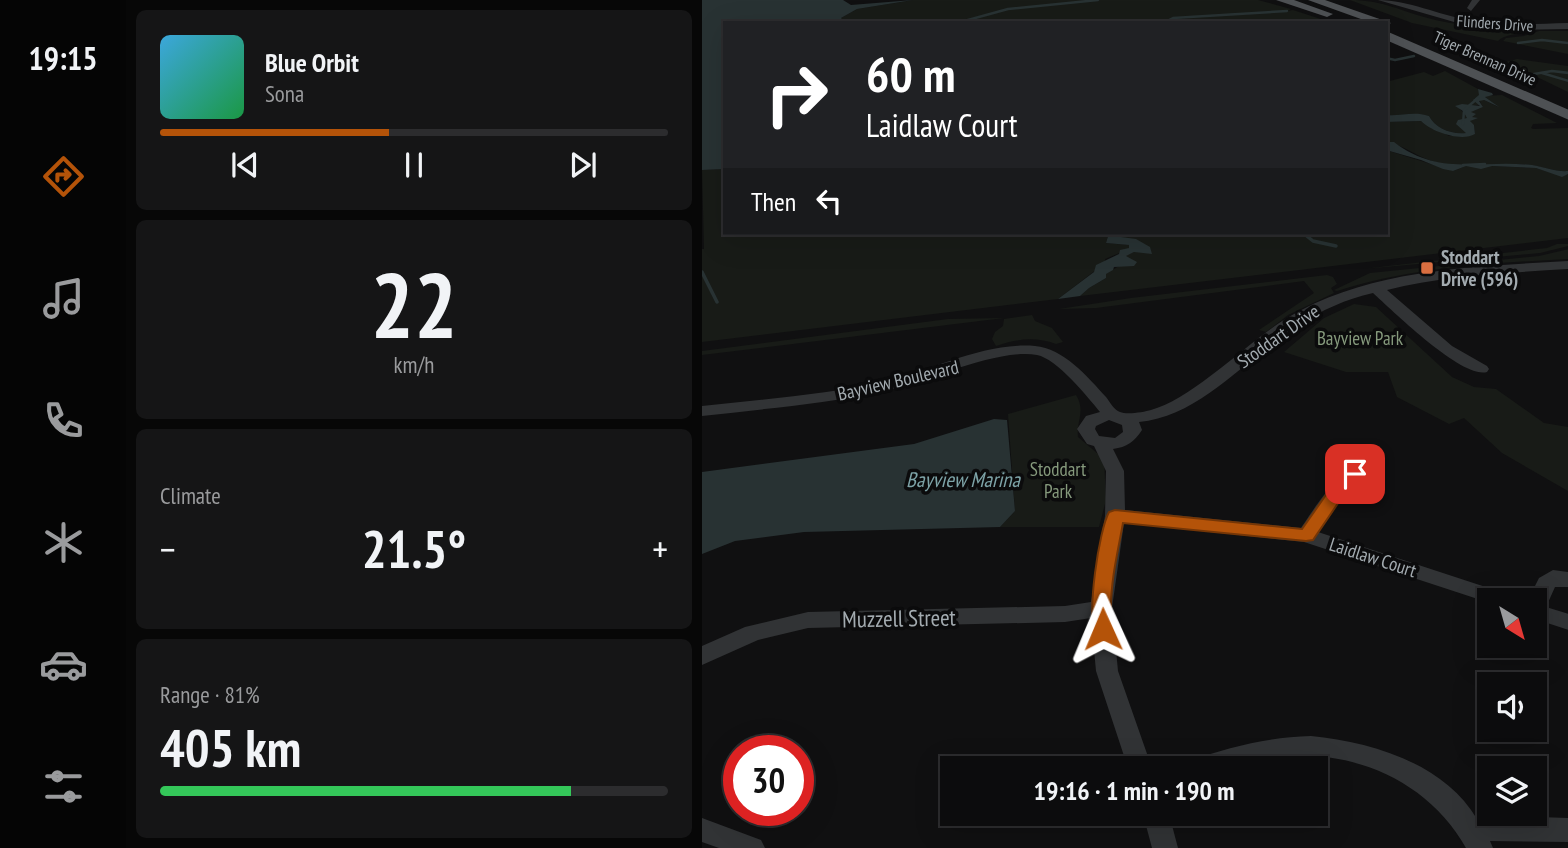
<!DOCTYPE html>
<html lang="en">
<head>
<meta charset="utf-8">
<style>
  body { margin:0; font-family:"PT Sans Narrow",sans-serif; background:#151516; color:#f1f3f6; height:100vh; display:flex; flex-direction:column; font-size:26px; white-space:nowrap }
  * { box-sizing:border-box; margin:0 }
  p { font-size:23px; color:#9a9b9d }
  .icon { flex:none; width:38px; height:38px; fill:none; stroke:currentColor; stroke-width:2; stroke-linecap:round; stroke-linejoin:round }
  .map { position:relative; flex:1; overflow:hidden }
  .side { display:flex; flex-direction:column; gap:10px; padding:10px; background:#070707; width:576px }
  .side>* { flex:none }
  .guide { position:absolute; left:21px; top:21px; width:665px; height:214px; border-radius:0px; box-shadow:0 7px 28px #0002,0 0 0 2px #2c2c2e; background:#202124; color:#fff; overflow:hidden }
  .needle { width:46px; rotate:143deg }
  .fabs { position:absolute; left:775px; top:588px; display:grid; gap:14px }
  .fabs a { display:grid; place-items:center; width:70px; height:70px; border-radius:0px; background:#0c0c0d; box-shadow:0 7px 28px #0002,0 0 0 2px #2c2c2e; font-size:35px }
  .speed { position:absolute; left:21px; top:735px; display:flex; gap:14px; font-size:35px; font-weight:700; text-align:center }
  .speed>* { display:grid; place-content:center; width:91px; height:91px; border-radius:50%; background:#0c0c0d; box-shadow:0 7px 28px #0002,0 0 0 2px #2c2c2e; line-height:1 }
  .speed .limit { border:10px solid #d22; background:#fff; color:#111 }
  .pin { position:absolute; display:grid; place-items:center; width:60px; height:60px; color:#fff; margin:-30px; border-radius:14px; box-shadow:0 4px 10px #0006 }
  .me { position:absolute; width:77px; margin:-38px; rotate:359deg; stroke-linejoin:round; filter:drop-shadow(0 0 5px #0008) }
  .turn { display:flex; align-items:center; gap:24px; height:147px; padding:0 28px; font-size:32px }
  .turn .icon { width:91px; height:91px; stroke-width:2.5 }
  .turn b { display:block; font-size:49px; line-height:60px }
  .then { display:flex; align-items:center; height:66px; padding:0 28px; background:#0003; gap:14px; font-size:26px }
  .big { font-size:52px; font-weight:700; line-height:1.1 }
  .side .card { flex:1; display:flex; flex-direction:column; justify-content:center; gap:10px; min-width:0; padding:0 24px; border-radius:10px; background:#151516 }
  .side .dial { align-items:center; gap:0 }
  .dial b { font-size:91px; line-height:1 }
  .song { display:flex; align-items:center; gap:21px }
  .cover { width:84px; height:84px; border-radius:10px; background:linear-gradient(135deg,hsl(200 70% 55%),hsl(140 70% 35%)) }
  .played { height:7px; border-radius:4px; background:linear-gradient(90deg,#b45309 45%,#2c2c2e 45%) }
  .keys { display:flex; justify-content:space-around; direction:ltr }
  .heat { display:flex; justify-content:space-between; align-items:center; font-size:38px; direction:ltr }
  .charge { height:10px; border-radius:5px; background:linear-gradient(90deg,#34c759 81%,#2c2c2e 0) }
  .trip { position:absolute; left:238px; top:756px; width:388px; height:70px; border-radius:0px; background:#0c0c0d; box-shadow:0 7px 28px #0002,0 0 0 2px #2c2c2e; font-weight:700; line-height:70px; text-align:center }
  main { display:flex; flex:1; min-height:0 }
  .tabs { display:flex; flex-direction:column; width:126px; justify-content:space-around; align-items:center; background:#050505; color:#9a9b9d }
  .tabs .icon { width:49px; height:49px }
  .tabs .on { color:#b45309 }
  .tabs b { font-size:32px; color:#f1f3f6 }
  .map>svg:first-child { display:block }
  .green { fill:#181b17 }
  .water { fill:#283233 }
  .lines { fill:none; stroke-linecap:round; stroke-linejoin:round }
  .stream-far1 { stroke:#283233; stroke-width:2.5 }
  .stream { stroke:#283233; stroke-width:3.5 }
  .minor { fill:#313335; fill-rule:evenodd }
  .major { fill:#4e5154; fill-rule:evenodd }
  .route { fill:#b45309; stroke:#753606; stroke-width:2 }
  .poi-dot { fill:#d96e40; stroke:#0b0b0c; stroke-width:2.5 }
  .labels { text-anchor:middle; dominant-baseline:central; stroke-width:7; stroke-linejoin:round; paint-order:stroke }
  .far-street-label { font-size:16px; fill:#a3abb0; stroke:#0b0b0c }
  .poi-label { font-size:19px; font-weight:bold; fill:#a3abb0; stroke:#0b0b0c; text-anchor:start }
  .street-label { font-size:19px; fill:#a3abb0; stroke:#0b0b0c }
  .park-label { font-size:19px; fill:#85997c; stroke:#0b0b0c }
  .water-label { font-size:21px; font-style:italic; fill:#7da3a7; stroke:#0b0b0c }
  .near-street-label { font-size:23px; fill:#a3abb0; stroke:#0b0b0c }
</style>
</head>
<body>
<main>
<nav class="tabs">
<b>19:15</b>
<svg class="icon on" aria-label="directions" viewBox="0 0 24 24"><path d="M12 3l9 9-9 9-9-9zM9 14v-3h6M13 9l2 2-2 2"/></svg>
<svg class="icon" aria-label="music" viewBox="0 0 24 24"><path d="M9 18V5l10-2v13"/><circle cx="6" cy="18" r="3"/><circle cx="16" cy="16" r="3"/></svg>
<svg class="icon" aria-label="phone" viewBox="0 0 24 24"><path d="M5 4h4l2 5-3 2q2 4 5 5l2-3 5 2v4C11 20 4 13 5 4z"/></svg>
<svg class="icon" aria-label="climate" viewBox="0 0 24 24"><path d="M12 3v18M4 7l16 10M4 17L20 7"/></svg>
<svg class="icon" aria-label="car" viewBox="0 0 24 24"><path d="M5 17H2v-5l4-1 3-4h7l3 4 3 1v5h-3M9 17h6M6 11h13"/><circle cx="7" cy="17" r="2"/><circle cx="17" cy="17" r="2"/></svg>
<svg class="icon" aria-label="filters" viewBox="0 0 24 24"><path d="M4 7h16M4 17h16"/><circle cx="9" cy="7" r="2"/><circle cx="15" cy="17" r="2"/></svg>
</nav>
<section class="side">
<div class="card">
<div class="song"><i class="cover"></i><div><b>Blue Orbit</b><p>Sona</p></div></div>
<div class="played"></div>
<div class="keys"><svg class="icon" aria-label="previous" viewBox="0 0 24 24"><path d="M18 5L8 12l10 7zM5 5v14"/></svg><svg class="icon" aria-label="pause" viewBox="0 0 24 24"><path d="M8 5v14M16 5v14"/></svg><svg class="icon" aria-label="next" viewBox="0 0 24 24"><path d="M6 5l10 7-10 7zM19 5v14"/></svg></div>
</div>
<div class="card dial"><b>22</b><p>km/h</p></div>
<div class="card"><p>Climate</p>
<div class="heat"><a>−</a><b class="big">21.5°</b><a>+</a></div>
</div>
<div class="card"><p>Range · 81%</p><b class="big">405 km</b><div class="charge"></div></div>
</section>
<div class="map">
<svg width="867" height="848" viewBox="0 0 867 848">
  <rect width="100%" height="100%" fill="#101011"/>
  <!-- green -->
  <g class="green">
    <polygon points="211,0 556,0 589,9 585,11 591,10 631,23 190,23 208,19 142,22 139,18 155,9"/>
    <path d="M648,0C678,0 694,9 722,17C757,27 794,29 831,29C820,35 804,33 796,41L710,23Z"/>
    <polygon points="837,31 866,31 866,54 801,41 804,38 822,36"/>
    <polygon points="815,59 866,66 866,92 804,62"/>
    <path d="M743,71L776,89L778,95L772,99L779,105L756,107L766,118L757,120L765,133C751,135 733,129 727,116C712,112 700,116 684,115V82L722,72L731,76Z"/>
    <path d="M800,95L855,123L831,124L829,128L831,129L866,128V171C855,172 841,167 829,165C799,161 760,171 733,162C715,157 702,145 684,142V122L719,121L747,136L773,134L772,125L768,122L770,116L768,112L781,107L777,100H782L796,107L782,96Z"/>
    <polygon points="684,150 751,171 764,166 790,166 834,168 856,175 866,174 866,238 378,296 387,288 404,278 403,274 428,260 423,256 432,252 424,239 419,237 421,233 684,233"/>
    <polygon points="23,169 23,233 407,233 404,243 427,245 427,249 403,259 403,263 356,299 0,342 0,249 2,249 0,170"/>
    <polygon points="855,244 866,244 866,246 838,253 660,269 845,248"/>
    <path d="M867,249L866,259C788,263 710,267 635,291L632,290L668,273L837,256Z"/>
    <polygon points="625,275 631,277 635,284 629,288 632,293 586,315 564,332 557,330 612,293 602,281 394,308 357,309 429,298"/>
    <polygon points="652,304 674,307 750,377 772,387 794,389 842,423 866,427 866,491 800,453 762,418 747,424 695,397 686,372 644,372 582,352 622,318"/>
    <path d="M330,315L333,321L350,328L361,342L354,344C333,336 315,339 294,346L290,339L293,332L301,326L302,319Z"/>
    <polygon points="302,318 0,355 0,351 246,319"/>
    <path d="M374,395C384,411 374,421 376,437L402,459L404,500L397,527H298L313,511L306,414Z"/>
  </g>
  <!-- water -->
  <g class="water">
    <polygon points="0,0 141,0 149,5 211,0 155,9 139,18 143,22 209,19 190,23 23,23 23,169 0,170"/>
    <path d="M776,89L790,93L791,95L783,97L797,107L782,100L777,101L781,107L769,112L774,114L770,117L776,118L768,121L772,125L773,134C759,142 730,132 719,121L684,122V115C700,116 712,111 727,116C733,128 750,135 764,133L754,124L756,120L765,118L761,111L753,106L760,104L778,106L771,100L777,95Z"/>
    <path d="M692,142C737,177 778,159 830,165C842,167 855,172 866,171V174L860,177L834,168L790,166L779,169L764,166L751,171L741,169L719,160L684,150V142Z"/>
    <polygon points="407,233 421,233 419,237 434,239 448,247 450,254 432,252 424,256 435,262 432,266 412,267 411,270 404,274 404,278 387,288 378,296 356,299 392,272 394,265 417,254 418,250 427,248 427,245 404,243"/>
    <polygon points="292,419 305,420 313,511 298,527 102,532 33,541 0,554 0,472 212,444"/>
  </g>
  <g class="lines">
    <!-- stream-far1 -->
    <g class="stream-far1">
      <polyline points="255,23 306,9 396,0"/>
      <polyline points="461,23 471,18 585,11"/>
      <polyline points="816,43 840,40 867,43"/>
      <polyline points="684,58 693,60 712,56"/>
      <polyline points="840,73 867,81"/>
      <polyline points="832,74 850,71 867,73"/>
      <polyline points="761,124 762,110 776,98"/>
      <polyline points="761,165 783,164"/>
    </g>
    <!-- stream -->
    <g class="stream">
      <polyline points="601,233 611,241 634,246"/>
      <polyline points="298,235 304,233"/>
      <polyline points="0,272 15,302"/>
    </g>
    <!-- minor -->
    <g class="minor">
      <path d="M676,0C707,0 736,15 767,20C800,26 833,24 867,23V29L807,30L766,26Z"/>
      <polygon points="770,0 778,0 769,11 765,8"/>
      <path d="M867,261V269C806,273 744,275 685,290L750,346L785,366L787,369L785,372C760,379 691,311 671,293C644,299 620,310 597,325C545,356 500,416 437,422L440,430C432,442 425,447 411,449L422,471L423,510L599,528C612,509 647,452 673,459L676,463L673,467L646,490L616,532L808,595L811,600H788V603L602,542L422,523L410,608L416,671L450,768H426L394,671L389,618L363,622L106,628L56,640L0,665V646L43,627L106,612L363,606L389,602L403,516L404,471L392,446L385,444L375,429L384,416L398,412C385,396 355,359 335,355C295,348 222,383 180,392C121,404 60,409 0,416V406C61,399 124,395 184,381C232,370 282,342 333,346C361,348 386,377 404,397C408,402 412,410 418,412C425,415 442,412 449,410C489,400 547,341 585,318C669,268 770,267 867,261ZM407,420L420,425L421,432L413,438L397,436L393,429L394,426Z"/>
      <polygon points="851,570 867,572 867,587 853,587 844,607 867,614 867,630 833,619 833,600 826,600 837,578"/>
      <path d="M609,736C669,742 742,763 775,819L807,816L867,818V842L788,841L791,848H764C727,782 653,749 578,757C562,759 547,766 532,768C516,770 499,769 484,768L487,761C527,747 567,737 609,736Z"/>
      <polygon points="441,814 467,814 476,848 450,848"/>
      <polygon points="0,818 59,840 63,848 17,848 0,842"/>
    </g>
    <!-- major -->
    <g class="major">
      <polygon points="574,0 592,0 631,14 625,17"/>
      <polygon points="606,0 623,0 689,23 684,26 684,23 670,23"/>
      <polygon points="684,31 867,110 867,120 684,40"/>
    </g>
  </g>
  <!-- route -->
  <path class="route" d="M653,469L659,470L662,474L645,490L611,540L604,541L421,523C416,551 409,579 409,607C409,617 413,626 408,634L401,637L394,634C384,616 397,530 407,512L413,510L600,529L633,482Z"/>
  <!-- markers -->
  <rect class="poi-dot" x="718" y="261" width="14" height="14" rx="3.5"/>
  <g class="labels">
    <!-- far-street labels -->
    <g class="far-street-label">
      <text transform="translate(793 23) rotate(4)">Flinders Drive</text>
      <text transform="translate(783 58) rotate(24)">Tiger Brennan Drive</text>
    </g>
    <!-- poi labels -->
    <g class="poi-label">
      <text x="739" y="257">Stoddart<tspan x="739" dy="22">Drive (596)</tspan></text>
    </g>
    <!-- street labels -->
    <g class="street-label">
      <text transform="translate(576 336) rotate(-35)">Stoddart Drive</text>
      <text transform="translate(196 380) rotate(-13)">Bayview Boulevard</text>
      <text transform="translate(671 557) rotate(18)">Laidlaw Court</text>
    </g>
    <!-- park labels -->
    <g class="park-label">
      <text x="658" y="338">Bayview Park</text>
      <text x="356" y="469">Stoddart<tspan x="356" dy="22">Park</tspan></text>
    </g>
    <!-- water labels -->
    <g class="water-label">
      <text x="261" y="479">Bayview Marina</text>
    </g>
    <!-- near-street labels -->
    <g class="near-street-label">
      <text transform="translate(197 618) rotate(-1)">Muzzell Street</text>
    </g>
  </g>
</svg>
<div class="fabs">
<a><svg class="needle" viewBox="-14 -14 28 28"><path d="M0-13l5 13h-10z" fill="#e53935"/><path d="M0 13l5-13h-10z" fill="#9a9b9d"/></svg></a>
<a><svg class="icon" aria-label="sound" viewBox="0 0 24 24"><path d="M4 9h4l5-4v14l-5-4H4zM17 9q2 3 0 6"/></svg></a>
<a><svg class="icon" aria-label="layers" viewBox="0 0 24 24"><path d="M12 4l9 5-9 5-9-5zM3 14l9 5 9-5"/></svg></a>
</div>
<div class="speed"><div class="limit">30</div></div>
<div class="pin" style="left:653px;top:474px;background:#d93025"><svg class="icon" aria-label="arrive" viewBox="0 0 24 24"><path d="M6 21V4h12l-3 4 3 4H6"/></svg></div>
<svg class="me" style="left:401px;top:629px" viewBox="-20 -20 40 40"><path d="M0-17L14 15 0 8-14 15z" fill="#b45309" stroke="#fff" stroke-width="4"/></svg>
<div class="trip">19:16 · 1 min · 190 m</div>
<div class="guide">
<div class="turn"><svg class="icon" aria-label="right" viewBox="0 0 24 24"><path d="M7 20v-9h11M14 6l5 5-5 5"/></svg><div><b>60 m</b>Laidlaw Court</div></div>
<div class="then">Then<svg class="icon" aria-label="left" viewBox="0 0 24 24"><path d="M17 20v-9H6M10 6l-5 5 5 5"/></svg></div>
</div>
</div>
</main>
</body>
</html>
